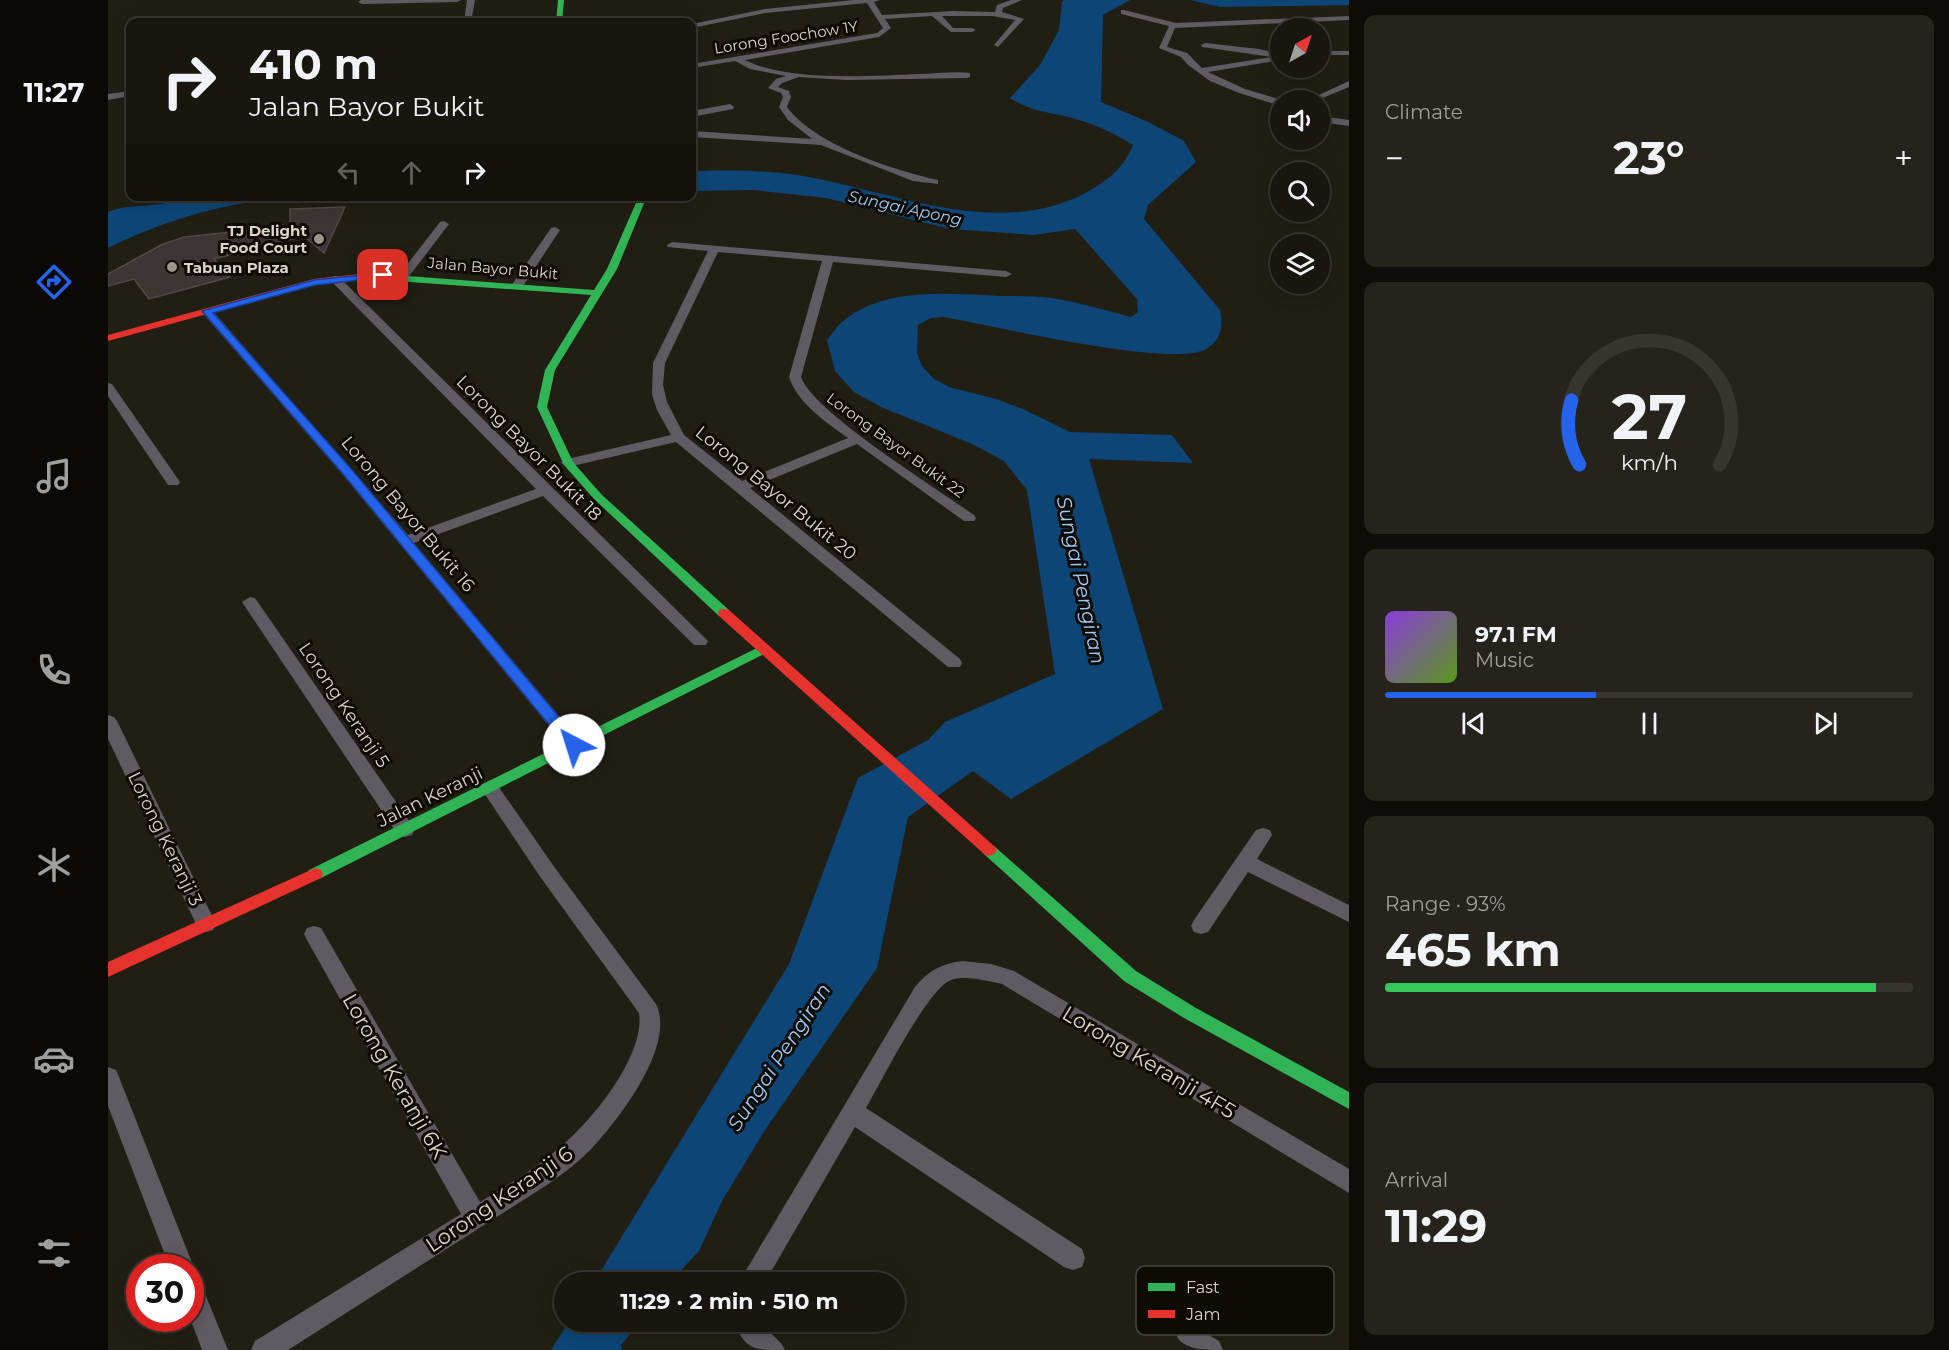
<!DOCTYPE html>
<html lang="en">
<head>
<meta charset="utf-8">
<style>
  body { margin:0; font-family:Montserrat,sans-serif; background:#26231d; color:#f1f3f6; height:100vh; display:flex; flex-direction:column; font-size:22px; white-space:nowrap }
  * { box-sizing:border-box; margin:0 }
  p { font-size:20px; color:#9f9f9e }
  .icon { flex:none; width:33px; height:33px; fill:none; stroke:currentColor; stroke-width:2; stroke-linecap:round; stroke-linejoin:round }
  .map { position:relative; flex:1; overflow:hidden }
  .side { display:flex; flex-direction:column; gap:15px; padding:15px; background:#0e0c08; width:600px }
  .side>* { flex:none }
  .top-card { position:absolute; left:18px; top:18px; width:570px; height:183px; border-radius:12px; box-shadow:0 3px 15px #0003,0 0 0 2px #37352f; background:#19160f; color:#f1f3f6; overflow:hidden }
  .needle { width:39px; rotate:39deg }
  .fabs { position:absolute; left:1162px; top:18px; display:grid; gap:12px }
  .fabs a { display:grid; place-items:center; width:60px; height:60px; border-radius:50%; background:#19160f; box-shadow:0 3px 15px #0003,0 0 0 2px #37352f; font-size:30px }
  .speed { position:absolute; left:18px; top:1254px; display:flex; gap:12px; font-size:30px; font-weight:700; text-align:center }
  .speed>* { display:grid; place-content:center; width:78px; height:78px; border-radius:50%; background:#19160f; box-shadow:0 3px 15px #0003,0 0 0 2px #37352f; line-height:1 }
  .speed .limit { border:9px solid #d22; background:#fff; color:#111 }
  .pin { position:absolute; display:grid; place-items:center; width:51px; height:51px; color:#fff; margin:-26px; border-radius:12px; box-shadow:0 3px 9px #0006 }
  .me { position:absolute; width:66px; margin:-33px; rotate:320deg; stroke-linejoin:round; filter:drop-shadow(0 0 4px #0008) }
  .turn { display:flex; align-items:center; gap:21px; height:126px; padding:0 24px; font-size:27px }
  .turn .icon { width:78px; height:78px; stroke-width:2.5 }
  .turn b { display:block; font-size:42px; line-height:51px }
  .lanes { display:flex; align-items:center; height:57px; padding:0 24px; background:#0003; justify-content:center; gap:30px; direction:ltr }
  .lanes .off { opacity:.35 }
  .big { font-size:45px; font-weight:700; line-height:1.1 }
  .side .tile { flex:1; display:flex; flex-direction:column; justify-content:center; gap:9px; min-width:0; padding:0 21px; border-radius:12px; background:#26231d }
  .side .dial { align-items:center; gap:0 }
  .dial svg { height:156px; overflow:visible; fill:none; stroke:#37352f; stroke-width:7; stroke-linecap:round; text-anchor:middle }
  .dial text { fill:#f1f3f6; stroke:none }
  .song { display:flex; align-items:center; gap:18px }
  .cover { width:72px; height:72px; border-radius:9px; background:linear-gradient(135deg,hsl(270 70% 55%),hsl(90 70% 35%)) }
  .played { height:6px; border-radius:3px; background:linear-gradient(90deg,#2563eb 40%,#37352f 40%) }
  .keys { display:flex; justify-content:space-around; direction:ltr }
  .heat { display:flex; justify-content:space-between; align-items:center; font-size:33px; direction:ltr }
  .charge { height:9px; border-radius:4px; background:linear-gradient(90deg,#34c759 93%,#37352f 0) }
  .trip { position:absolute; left:446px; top:1272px; width:351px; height:60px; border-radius:30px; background:#19160f; box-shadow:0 3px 15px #0003,0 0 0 2px #37352f; font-weight:700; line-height:60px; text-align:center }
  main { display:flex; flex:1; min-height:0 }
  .tabs { display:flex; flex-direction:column; width:108px; justify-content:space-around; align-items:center; background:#0a0906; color:#9f9f9e }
  .tabs .icon { width:42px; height:42px }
  .tabs .on { color:#2563eb }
  .tabs b { font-size:27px; color:#f1f3f6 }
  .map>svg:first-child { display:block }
  .water { fill:#0c4576 }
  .building { fill:#3b3633; stroke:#4f4947; stroke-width:1.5 }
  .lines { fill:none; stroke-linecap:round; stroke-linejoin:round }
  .street { fill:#605b62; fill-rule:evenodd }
  .fast { fill:#30b455; fill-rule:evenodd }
  .jam { fill:#e5322d; fill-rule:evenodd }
  .route { fill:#2563eb; stroke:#184099; stroke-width:1.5 }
  .poi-dot { fill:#99968a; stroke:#0e0b04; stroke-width:2 }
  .labels { text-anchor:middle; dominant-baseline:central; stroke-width:6; stroke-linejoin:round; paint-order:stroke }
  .far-street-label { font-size:15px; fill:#dad6ca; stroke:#0e0b04 }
  .far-poi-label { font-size:15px; font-weight:bold; fill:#dad6ca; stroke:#0e0b04; text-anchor:end }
  .far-water-label { font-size:16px; font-style:italic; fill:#9ecafb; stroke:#0e0b04 }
  .street-label { font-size:18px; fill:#dad6ca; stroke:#0e0b04 }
  .water-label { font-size:20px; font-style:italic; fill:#9ecafb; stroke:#0e0b04 }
  .near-street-label { font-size:21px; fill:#dad6ca; stroke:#0e0b04 }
  .key { fill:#0e0b04; stroke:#4b483f; stroke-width:1.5 }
  .key-label { font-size:16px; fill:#dad6ca }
</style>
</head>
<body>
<main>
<nav class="tabs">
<b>11:27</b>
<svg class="icon on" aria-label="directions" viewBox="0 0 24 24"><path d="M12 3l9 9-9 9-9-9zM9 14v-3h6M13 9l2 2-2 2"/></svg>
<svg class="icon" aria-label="music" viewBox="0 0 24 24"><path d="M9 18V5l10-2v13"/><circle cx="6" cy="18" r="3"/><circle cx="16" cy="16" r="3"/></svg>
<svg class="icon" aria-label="phone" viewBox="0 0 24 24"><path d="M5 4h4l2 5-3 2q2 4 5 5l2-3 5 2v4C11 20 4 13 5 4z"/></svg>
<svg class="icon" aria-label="climate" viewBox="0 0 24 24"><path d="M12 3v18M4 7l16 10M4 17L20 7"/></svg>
<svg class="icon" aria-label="car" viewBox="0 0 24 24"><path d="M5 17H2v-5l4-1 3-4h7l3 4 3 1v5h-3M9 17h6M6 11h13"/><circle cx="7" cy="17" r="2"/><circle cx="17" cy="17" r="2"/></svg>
<svg class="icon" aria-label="filters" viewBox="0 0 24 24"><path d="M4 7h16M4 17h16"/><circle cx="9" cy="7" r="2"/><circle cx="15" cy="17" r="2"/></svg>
</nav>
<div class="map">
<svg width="1241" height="1350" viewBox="0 0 1241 1350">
  <rect width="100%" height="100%" fill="#211e14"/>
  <!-- water -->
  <g class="water">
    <path d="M956,0H1022L995,15L993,102L1040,122L1076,141L1088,162L1040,205L1036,219L1112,310C1115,326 1114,340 1098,349C1064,369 883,325 835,317L823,318L810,325L809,353L814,366L825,378L841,387L888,399L915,409L962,432L1064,435L1085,463L981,459L1055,709L903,799L865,771L800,817L769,968L657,1130L614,1201L591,1251L562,1282H486L681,964L750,778L820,740L837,722L947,674L919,490L896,461L864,444L773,407L746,392L727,371L719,340C724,334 728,327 734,322C777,286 841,294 893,296C910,296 926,296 943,298C970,302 997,310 1023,317L1030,312L1029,299L967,229L926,235L842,229L718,198L646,190L584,191V171C625,170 670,170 711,179C798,197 902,240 986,188C1005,176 1016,166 1025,145C1006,133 986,124 964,118C940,112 924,112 902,98L932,65L951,30L954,2Z"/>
    <polygon points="1082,0 1241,0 1241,5 1112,7"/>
    <path d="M73,197V196L387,197C327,209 273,198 213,197C140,196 64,216 0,248V212C23,202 51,210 73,197Z"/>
    <polygon points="461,1322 532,1322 513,1345 514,1350 443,1350"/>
  </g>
  <!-- building -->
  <polygon class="building" points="237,207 216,253 196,236 106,259 122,277 41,299 26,279 0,286 0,274 53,245 76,237 182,226 182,209"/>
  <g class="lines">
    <!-- street -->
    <g class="street">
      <polygon points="253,0 353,0 349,2 254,4 250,2"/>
      <polygon points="359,0 367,0 363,22 356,22"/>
      <path d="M746,0H772L766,2L774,15L845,11L887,12L889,5L903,0H914L895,8L894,12L916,19L890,47L886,45L907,20L884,16H834L845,28H864L868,30L864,32H843L824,16L777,19L783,28L771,37L637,60C679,82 763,76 811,74C827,74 846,71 862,73V77L859,78L738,80L691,77L674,83L670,87L681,91L683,97L679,107C707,145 785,170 830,180V184L805,181L713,145L584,137V131L704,139L680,120L671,107L675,97L673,93L660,88L668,79L678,76L642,69L627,61L584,68V64L769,33L775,28L759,3L657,13L584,28V24L657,9Z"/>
      <polygon points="1016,10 1068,23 1241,16 1241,20 1067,28 1059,47 1079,53 1094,68 1164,57 1094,47 1093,45 1097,43 1151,49 1172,54 1173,60 1100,72 1137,89 1174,100 1173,106 1131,93 1102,81 1080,65 1073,57 1051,48 1061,26 1013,14 1013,10"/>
      <rect x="1212" y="51" width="29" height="4"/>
      <polygon points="1241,81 1241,87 1210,100 1200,100"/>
      <polygon points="22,91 22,96 0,100 0,94"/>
      <polygon points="622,104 626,107 625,109 584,117 584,111"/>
      <polygon points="1212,116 1241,120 1241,126 1212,122"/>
      <polygon points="336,221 341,224 299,279 291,279 291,275 332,222"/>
      <polygon points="447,227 452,230 415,286 413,288 405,288 403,286 443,228"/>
      <path d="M564,242L898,271L904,274L898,277L725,262L693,377C705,412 830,489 866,515L868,518L866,521H856L749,444L642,488L852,659L854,663L852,667H840L568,442L460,467L453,463L455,460L563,435L549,410L544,394L545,363L600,251L560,247L559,245ZM610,252L714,261L681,377C690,404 718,422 740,438L634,481L576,435L559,402L555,385L557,363Z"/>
      <polygon points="227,276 231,277 600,641 598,645 586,645 435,496 306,543 472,741 475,745 472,749 466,751 460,749 235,475 93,311 95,309 103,309 300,535 428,489 223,281 223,277"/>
      <polygon points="0,383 4,384 72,482 70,485 60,485 58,482 0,396"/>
      <polygon points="142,597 147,598 304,825 306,830 304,835 297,837 290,835 134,602"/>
      <polygon points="0,715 6,717 9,721 108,924 105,930 98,932 91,930 88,924 0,739"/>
      <path d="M382,781L388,783L447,868L548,1004C568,1045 512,1118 485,1147C472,1161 457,1172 442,1183L180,1350H143L147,1341L353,1214L199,940L196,934L199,928L206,926L213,928L372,1202C402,1184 433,1165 459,1141C488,1115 537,1054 531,1013L433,878L376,793L373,788L376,783Z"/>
      <polygon points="1155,828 1162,830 1164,835 1149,859 1241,905 1241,922 1140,872 1100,932 1093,934 1086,932 1083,926 1086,920 1148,830"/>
      <path d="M855,961L883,964L906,971L1241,1169V1193L894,984C878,981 858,975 843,980C820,988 772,1084 758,1108L974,1249L977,1258L974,1267L965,1270L956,1267L747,1127L657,1282H631L807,987C820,971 834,963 855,961Z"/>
      <polygon points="0,1067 8,1070 11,1077 86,1268 83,1276 91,1279 120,1350 94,1350 82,1318 82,1268 62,1268 0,1106"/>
      <path d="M625,1322H652C659,1333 671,1337 677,1350C644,1350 639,1350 625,1322Z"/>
      <path d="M1082,1324L1111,1341L1115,1350C1097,1350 1077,1350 1069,1337L1073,1328Z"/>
    </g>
    <!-- fast -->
    <g class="fast">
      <polygon points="450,0 456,0 454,22 448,22"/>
      <polygon points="531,196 539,196 509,269 447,370 439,407 465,462 494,495 621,610 622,613 621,616 611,616 486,499 456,465 429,407 437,370 483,295 260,279 255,276 260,273 486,290 499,269"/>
      <polygon points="655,645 660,646 662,649 660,652 213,878 207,880 201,878 199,874 201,870"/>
      <polygon points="881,844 886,846 1028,971 1088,1008 1241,1092 1241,1109 1076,1018 1016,981 876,854 873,850 876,846"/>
    </g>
    <!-- jam -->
    <g class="jam">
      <polygon points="260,273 263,274 263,278 206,285 0,341 0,335 206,279"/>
      <polygon points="616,609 621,610 886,846 889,850 886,854 881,856 876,854 611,616 610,613 611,610"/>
      <polygon points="207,868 213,870 215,874 213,878 0,977 0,962"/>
    </g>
  </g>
  <!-- route -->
  <polygon class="route" points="275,273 280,275 278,277 207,285 105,313 244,470 471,741 473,745 471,749 461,749 236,475 94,311 206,280"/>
  <!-- markers -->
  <g class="poi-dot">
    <circle cx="211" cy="239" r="6"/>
    <circle cx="64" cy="267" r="6"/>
  </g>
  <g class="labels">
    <!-- far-street labels -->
    <g class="far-street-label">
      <text transform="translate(678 37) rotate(-9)">Lorong Foochow 1Y</text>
      <text transform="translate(385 268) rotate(5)">Jalan Bayor Bukit</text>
      <text transform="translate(788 445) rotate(36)">Lorong Bayor Bukit 22</text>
    </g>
    <!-- far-poi labels -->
    <g class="far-poi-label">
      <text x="199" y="230">TJ Delight<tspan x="199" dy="17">Food Court</tspan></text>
      <text x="76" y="267" text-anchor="start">Tabuan Plaza</text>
    </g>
    <!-- far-water labels -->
    <g class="far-water-label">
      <text transform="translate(797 208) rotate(12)">Sungai Apong</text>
    </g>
    <!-- street labels -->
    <g class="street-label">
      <text transform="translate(421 448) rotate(45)">Lorong Bayor Bukit 18</text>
      <text transform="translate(668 493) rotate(39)">Lorong Bayor Bukit 20</text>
      <text transform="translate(300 514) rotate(50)">Lorong Bayor Bukit 16</text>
      <text transform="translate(236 705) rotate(56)">Lorong Keranji 5</text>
      <text transform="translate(322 797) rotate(-26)">Jalan Keranji</text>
      <text transform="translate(57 839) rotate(64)">Lorong Keranji 3</text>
    </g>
    <!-- water labels -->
    <g class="water-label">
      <text transform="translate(973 580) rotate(78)">Sungai Pengiran</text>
      <text transform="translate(671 1057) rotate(-57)">Sungai Pengiran</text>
    </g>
    <!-- near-street labels -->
    <g class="near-street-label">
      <text transform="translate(1041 1062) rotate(31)">Lorong Keranji 4F5</text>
      <text transform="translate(287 1076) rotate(60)">Lorong Keranji 6K</text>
      <text transform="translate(391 1199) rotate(-34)">Lorong Keranji 6</text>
    </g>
  </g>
  <!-- legend -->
  <rect x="1028" y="1266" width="198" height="69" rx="9" class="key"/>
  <rect x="1040" y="1283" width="27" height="8" fill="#30b455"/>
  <rect x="1040" y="1310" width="27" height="8" fill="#e5322d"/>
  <g class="key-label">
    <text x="1078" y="1293">Fast</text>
    <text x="1078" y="1320">Jam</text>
  </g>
</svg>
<div class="fabs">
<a><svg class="needle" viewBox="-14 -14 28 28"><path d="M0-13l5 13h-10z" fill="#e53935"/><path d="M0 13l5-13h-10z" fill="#9f9f9e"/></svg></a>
<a><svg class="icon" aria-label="sound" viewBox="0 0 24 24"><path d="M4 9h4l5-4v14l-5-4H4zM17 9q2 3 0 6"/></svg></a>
<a><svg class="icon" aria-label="search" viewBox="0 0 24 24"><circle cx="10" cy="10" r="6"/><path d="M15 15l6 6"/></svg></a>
<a><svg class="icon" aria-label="layers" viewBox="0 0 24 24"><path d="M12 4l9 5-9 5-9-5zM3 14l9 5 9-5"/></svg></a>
</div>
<div class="speed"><div class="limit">30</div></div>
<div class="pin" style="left:275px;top:275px;background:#d93025"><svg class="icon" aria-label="arrive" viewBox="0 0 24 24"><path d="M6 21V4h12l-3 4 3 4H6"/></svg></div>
<svg class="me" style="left:466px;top:745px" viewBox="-20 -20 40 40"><circle r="19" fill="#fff"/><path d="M0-13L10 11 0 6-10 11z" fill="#2563eb"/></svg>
<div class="trip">11:29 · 2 min · 510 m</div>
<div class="top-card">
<div class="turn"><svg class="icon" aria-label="right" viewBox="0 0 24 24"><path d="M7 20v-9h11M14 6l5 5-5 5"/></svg><div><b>410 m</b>Jalan Bayor Bukit</div></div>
<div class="lanes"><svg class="icon off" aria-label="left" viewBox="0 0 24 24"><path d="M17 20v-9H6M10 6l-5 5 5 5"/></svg><svg class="icon off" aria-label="ahead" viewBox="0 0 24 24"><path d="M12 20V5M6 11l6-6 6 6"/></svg><svg class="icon" aria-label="right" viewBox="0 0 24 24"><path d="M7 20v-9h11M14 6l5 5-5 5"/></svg></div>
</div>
</div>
<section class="side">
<div class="tile"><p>Climate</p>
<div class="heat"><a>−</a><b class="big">23°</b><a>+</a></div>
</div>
<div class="tile dial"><svg viewBox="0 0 100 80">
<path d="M14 69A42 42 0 1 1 86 69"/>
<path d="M14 69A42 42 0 0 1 10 36" stroke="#2563eb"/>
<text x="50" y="56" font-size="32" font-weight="700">27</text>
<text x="50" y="72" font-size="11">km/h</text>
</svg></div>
<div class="tile">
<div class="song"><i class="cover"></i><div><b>97.1 FM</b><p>Music</p></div></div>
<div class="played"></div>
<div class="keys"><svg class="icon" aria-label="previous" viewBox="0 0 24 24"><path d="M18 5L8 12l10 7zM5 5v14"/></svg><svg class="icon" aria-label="pause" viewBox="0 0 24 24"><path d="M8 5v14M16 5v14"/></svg><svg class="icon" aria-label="next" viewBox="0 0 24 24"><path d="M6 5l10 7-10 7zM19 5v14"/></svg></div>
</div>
<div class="tile"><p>Range · 93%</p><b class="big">465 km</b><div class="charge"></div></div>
<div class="tile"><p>Arrival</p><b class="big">11:29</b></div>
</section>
</main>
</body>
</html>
